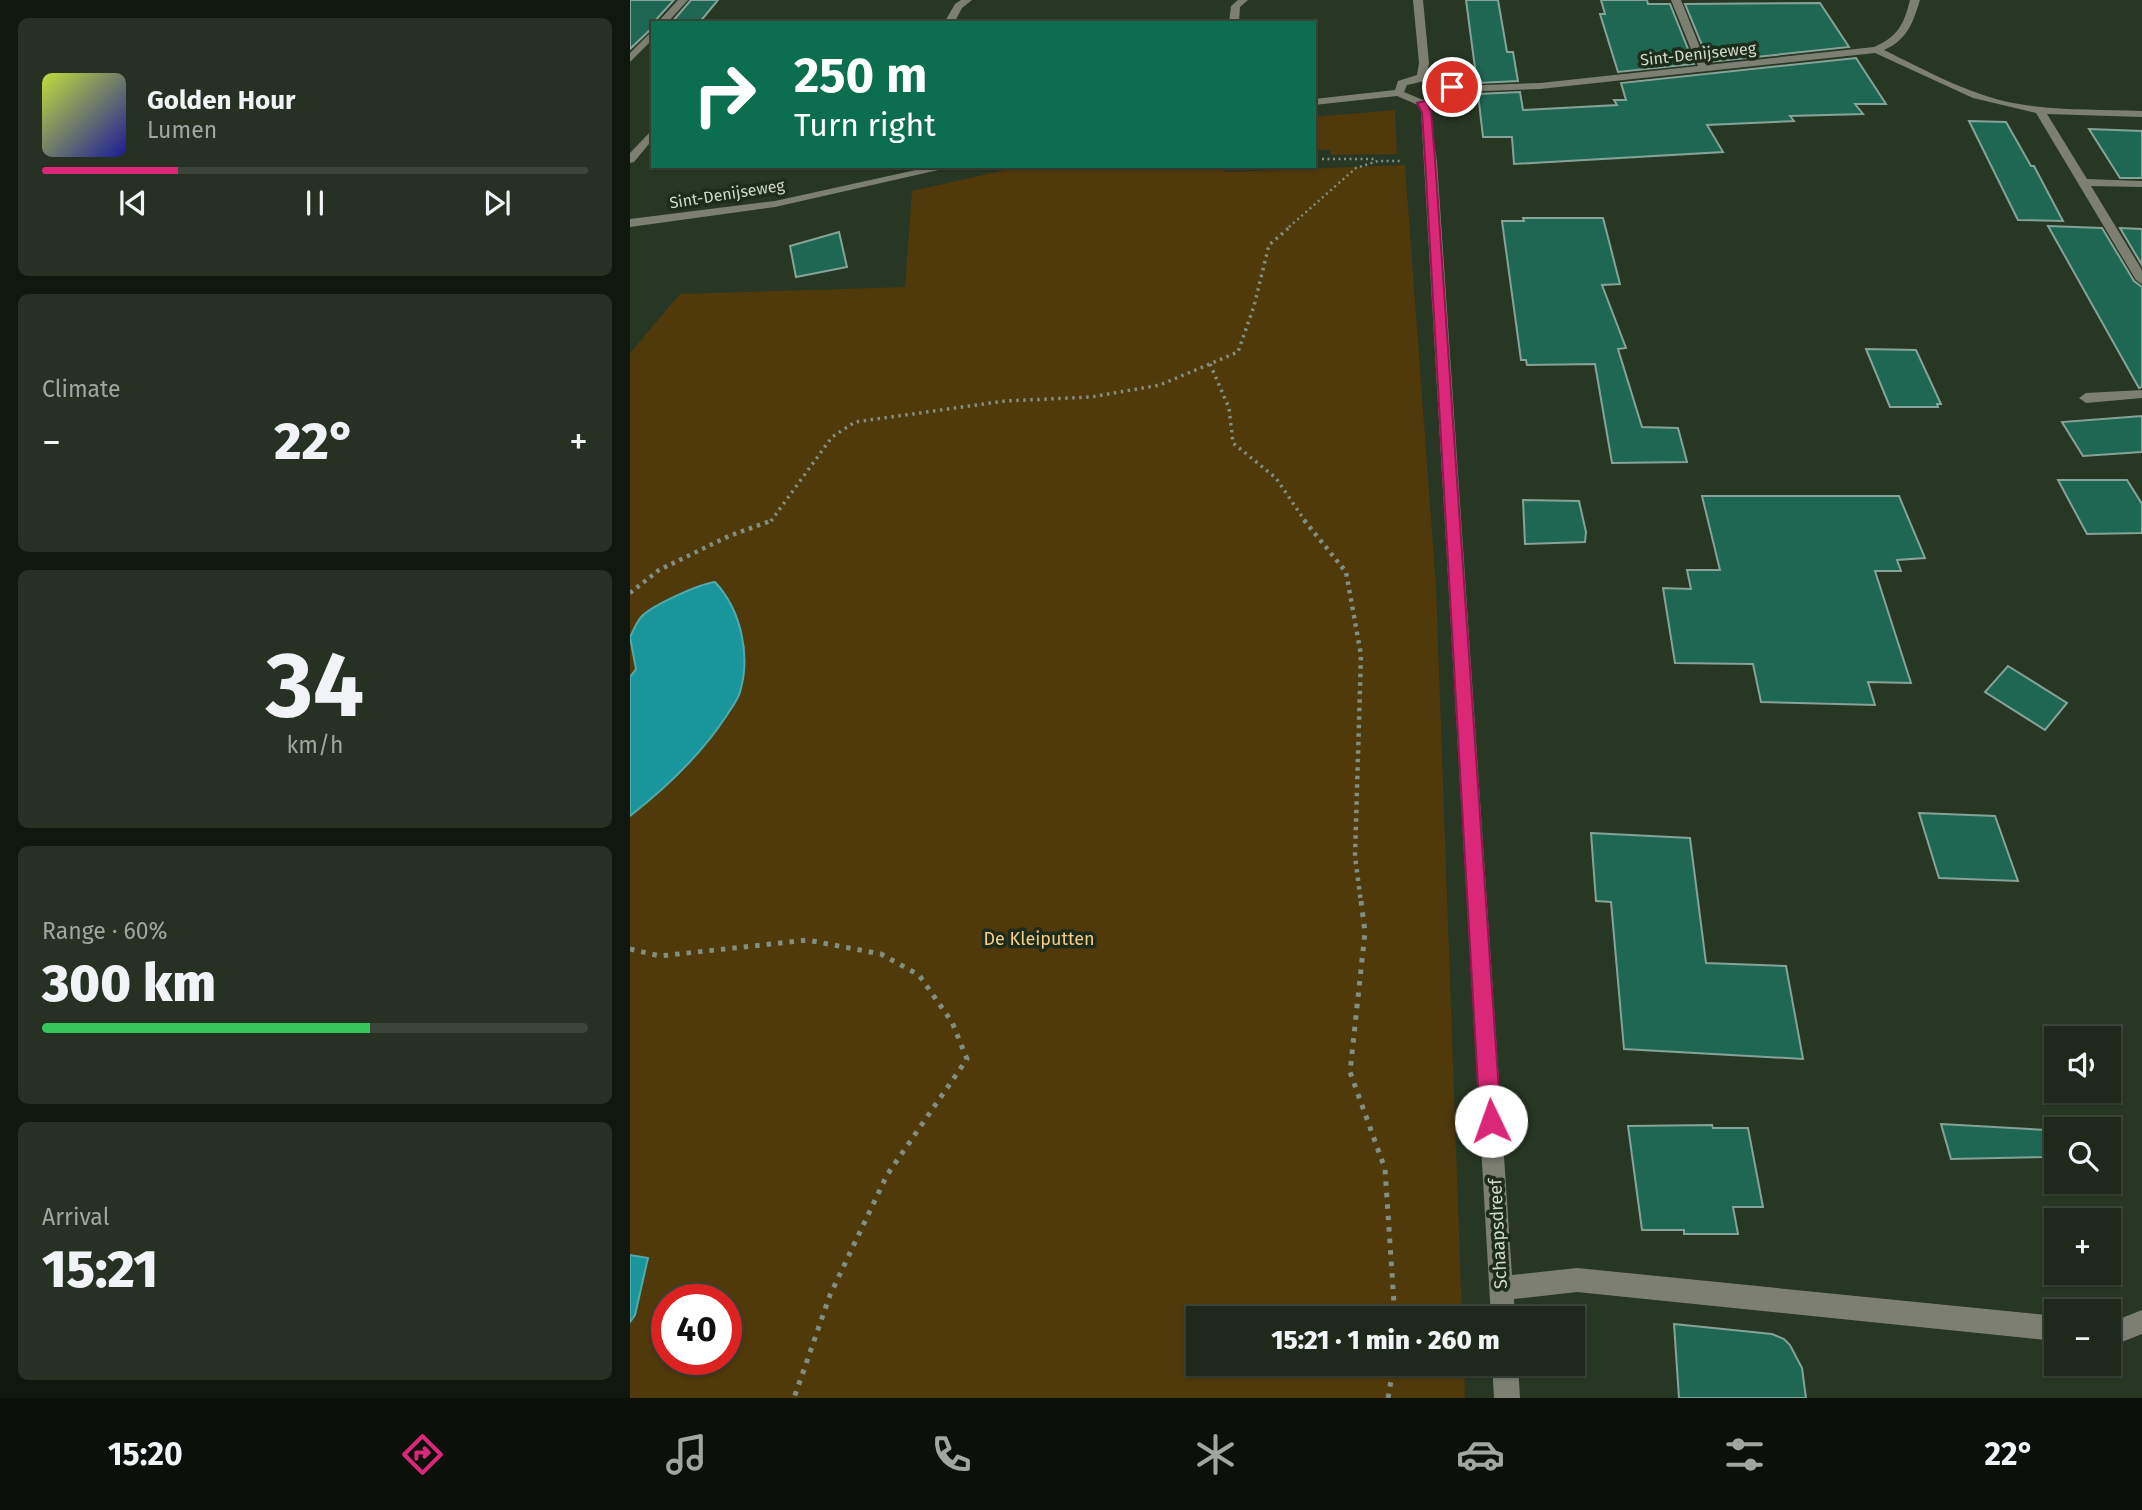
<!DOCTYPE html>
<html lang="en">
<head>
<meta charset="utf-8">
<style>
  body { margin:0; font-family:"Fira Sans",sans-serif; background:#263124; color:#f1f3f6; height:100vh; display:flex; flex-direction:column; font-size:26px; white-space:nowrap }
  * { box-sizing:border-box; margin:0 }
  p { font-size:23px; color:#a1a6a3 }
  .icon { flex:none; width:38px; height:38px; fill:none; stroke:currentColor; stroke-width:2; stroke-linecap:round; stroke-linejoin:round }
  .map { position:relative; flex:1; overflow:hidden }
  .details { display:flex; flex-direction:column; gap:18px; padding:18px; background:#10170f; width:630px }
  .details>* { flex:none }
  .hud { position:absolute; left:21px; top:21px; width:665px; height:147px; border-radius:0px; box-shadow:0 2px 5px #0004,0 0 0 2px #3c453a; background:#0b6e4f; color:#fff; overflow:hidden }
  .tools { position:absolute; left:1414px; top:1026px; display:grid; gap:14px }
  .tools a { display:grid; place-items:center; width:77px; height:77px; border-radius:0px; background:#1e291b; box-shadow:0 2px 5px #0004,0 0 0 2px #3c453a; font-size:35px }
  .speed { position:absolute; left:21px; top:1284px; display:flex; gap:14px; font-size:35px; font-weight:700; text-align:center }
  .speed>* { display:grid; place-content:center; width:91px; height:91px; border-radius:50%; background:#1e291b; box-shadow:0 2px 5px #0004,0 0 0 2px #3c453a; line-height:1 }
  .speed .limit { border:10px solid #d22; background:#fff; color:#111 }
  .pin { position:absolute; display:grid; place-items:center; width:60px; height:60px; color:#fff; margin:-30px; border:4px solid #fff; border-radius:50%; box-shadow:0 2px 7px #0007 }
  .me { position:absolute; width:77px; margin:-38px; rotate:357deg; stroke-linejoin:round; filter:drop-shadow(0 0 5px #0008) }
  .turn { display:flex; align-items:center; gap:24px; height:147px; padding:0 28px; font-size:32px }
  .turn .icon { width:91px; height:91px; stroke-width:2.5 }
  .turn b { display:block; font-size:49px; line-height:60px }
  .big { font-size:52px; font-weight:800; line-height:1.1 }
  .details .tile { flex:1; display:flex; flex-direction:column; justify-content:center; gap:10px; min-width:0; padding:0 24px; border-radius:10px; background:#263124 }
  .details .dial { align-items:center; gap:0 }
  .dial b { font-size:91px; line-height:1 }
  .song { display:flex; align-items:center; gap:21px }
  .cover { width:84px; height:84px; border-radius:10px; background:linear-gradient(135deg,hsl(70 70% 55%),hsl(240 70% 35%)) }
  .played { height:7px; border-radius:4px; background:linear-gradient(90deg,#db2777 25%,#3c453a 25%) }
  .keys { display:flex; justify-content:space-around; direction:ltr }
  .heat { display:flex; justify-content:space-between; align-items:center; font-size:38px; direction:ltr }
  .charge { height:10px; border-radius:5px; background:linear-gradient(90deg,#34c759 60%,#3c453a 0) }
  .trip { position:absolute; left:556px; top:1306px; width:399px; height:70px; border-radius:0px; background:#1e291b; box-shadow:0 2px 5px #0004,0 0 0 2px #3c453a; font-weight:800; line-height:70px; text-align:center }
  .tabs { display:flex; height:112px; justify-content:space-around; align-items:center; background:#0c100b; color:#a1a6a3 }
  .tabs .icon { width:49px; height:49px }
  .tabs .selected { color:#db2777 }
  .tabs b { font-size:32px; color:#f1f3f6 }
  main { display:flex; flex:1; min-height:0 }
  .map>svg:first-child { display:block }
  .green { fill:#50390b; fill-rule:evenodd }
  .water { fill:#19969c; stroke:#50aaab; stroke-width:2 }
  .building { fill:#1e6752; stroke:#85a398; stroke-width:2 }
  .lines { fill:none; stroke-linecap:round; stroke-linejoin:round }
  .path-far3 { stroke:#828e7f; stroke-width:2.5; stroke-dasharray:2 3.5; stroke-linecap:butt }
  .path-far2 { stroke:#828e7f; stroke-width:3.5; stroke-dasharray:2.5 4.5; stroke-linecap:butt }
  .path-far1 { stroke:#828e7f; stroke-width:4.5; stroke-dasharray:3.5 5; stroke-linecap:butt }
  .path { stroke:#828e7f; stroke-width:5; stroke-dasharray:4.5 7; stroke-linecap:butt }
  .minor { fill:#7e7f73; fill-rule:evenodd }
  .route { fill:#db2777; stroke:#8e194d; stroke-width:2 }
  .labels { text-anchor:middle; dominant-baseline:central; stroke-width:7; stroke-linejoin:round; paint-order:stroke }
  .far-street-label { font-size:16px; fill:#d0dace; stroke:#1e2d1b }
  .park-label { font-size:18px; fill:#f9ce84; stroke:#1e2d1b }
  .street-label { font-size:18px; fill:#d0dace; stroke:#1e2d1b }
</style>
</head>
<body>
<main>
<section class="details">
<div class="tile">
<div class="song"><i class="cover"></i><div><b>Golden Hour</b><p>Lumen</p></div></div>
<div class="played"></div>
<div class="keys"><svg class="icon" aria-label="previous" viewBox="0 0 24 24"><path d="M18 5L8 12l10 7zM5 5v14"/></svg><svg class="icon" aria-label="pause" viewBox="0 0 24 24"><path d="M8 5v14M16 5v14"/></svg><svg class="icon" aria-label="next" viewBox="0 0 24 24"><path d="M6 5l10 7-10 7zM19 5v14"/></svg></div>
</div>
<div class="tile"><p>Climate</p>
<div class="heat"><a>−</a><b class="big">22°</b><a>+</a></div>
</div>
<div class="tile dial"><b>34</b><p>km/h</p></div>
<div class="tile"><p>Range · 60%</p><b class="big">300 km</b><div class="charge"></div></div>
<div class="tile"><p>Arrival</p><b class="big">15:21</b></div>
</section>
<div class="map">
<svg width="1512" height="1398" viewBox="0 0 1512 1398">
  <rect width="100%" height="100%" fill="#283724"/>
  <!-- green -->
  <g class="green">
    <polygon points="765,110 767,154 701,155 700,150 684,150 684,117"/>
    <path d="M775,165L806,587L832,1318H569V1363H834L835,1398H0V353L50,294L275,287L282,191L393,166H596L595,172ZM37,1300H96V1360H37Z"/>
  </g>
  <!-- water -->
  <g class="water">
    <path d="M85,582C111,610 121,655 110,692C108,700 101,708 97,715C71,755 37,787 0,816V677L6,669L0,637C3,631 7,621 12,616C23,605 69,584 85,582Z"/>
    <polygon points="0,1255 18,1258 5,1315 0,1322"/>
  </g>
  <!-- building -->
  <g class="building">
    <polygon points="0,0 44,0 23,23 23,27 0,49"/>
    <polygon points="61,0 88,0 69,23 41,23"/>
    <polygon points="836,0 868,0 877,52 883,52 888,81 847,83"/>
    <polygon points="971,0 1017,0 1018,4 1040,4 1064,64 988,72 970,14 975,14"/>
    <polygon points="1190,3 1219,47 1079,62 1055,4"/>
    <polygon points="1226,58 1256,104 1225,104 1233,114 1160,116 1164,121 1077,125 1093,152 884,164 882,137 853,137 848,94 890,92 893,110 987,105 984,100 996,100 991,83"/>
    <polygon points="1339,121 1376,122 1401,166 1404,166 1433,221 1388,220"/>
    <polygon points="1459,129 1512,131 1512,178 1490,178"/>
    <polygon points="893,218 973,218 990,284 972,285 996,348 988,349 1012,427 1048,428 1057,462 982,463 965,364 897,365 896,360 891,360 872,221 894,221"/>
    <polygon points="1418,226 1472,228 1504,281 1512,287 1512,387 1509,388"/>
    <polygon points="1490,228 1512,229 1512,265"/>
    <polygon points="209,232 217,267 166,277 160,246"/>
    <polygon points="1236,349 1286,350 1311,404 1307,404 1308,407 1260,407"/>
    <polygon points="1512,416 1512,452 1453,456 1432,422"/>
    <polygon points="1428,480 1497,480 1512,504 1512,533 1457,534"/>
    <polygon points="1072,496 1269,496 1295,558 1267,560 1271,571 1245,571 1281,683 1238,682 1245,705 1131,702 1123,664 1045,663 1033,588 1061,589 1057,570 1090,570"/>
    <polygon points="893,500 949,501 956,532 955,542 895,544"/>
    <polygon points="1378,666 1437,703 1415,730 1355,692"/>
    <polygon points="1289,813 1365,816 1388,881 1309,878"/>
    <polygon points="961,833 1060,838 1076,963 1156,966 1173,1059 994,1049 981,902 966,901"/>
    <polygon points="1311,1124 1417,1130 1416,1157 1321,1159"/>
    <polygon points="1082,1125 1083,1128 1118,1128 1133,1207 1103,1207 1108,1234 1054,1234 1054,1230 1012,1230 998,1126"/>
    <polygon points="1044,1324 1142,1334 1154,1339 1160,1345 1172,1368 1176,1398 1049,1398"/>
  </g>
  <g class="lines">
    <!-- path-far3 -->
    <g class="path-far3">
      <polyline points="692,159 747,159"/>
      <polyline points="659,227 726,168 748,161 772,161"/>
    </g>
    <!-- path-far2 -->
    <g class="path-far2">
      <polyline points="580,364 599,408 603,443 646,478 675,521"/>
      <polyline points="141,521 202,437 225,422 375,401 461,397 530,385 608,352 624,306 639,245 661,226"/>
    </g>
    <!-- path-far1 -->
    <g class="path-far1">
      <polyline points="674,520 716,572 731,655 725,856 731,903"/>
      <polyline points="0,593 29,570 99,536 143,520"/>
    </g>
    <!-- path -->
    <g class="path">
      <polyline points="731,901 735,932 720,1072 755,1169 765,1318"/>
      <polyline points="0,949 30,956 177,940 251,954 289,975 322,1022 337,1059 257,1175 200,1295 164,1398"/>
      <polyline points="758,1398 764,1363"/>
    </g>
    <!-- minor -->
    <g class="minor">
      <polygon points="48,0 58,0 37,23 27,23"/>
      <polygon points="331,0 342,0 332,8 324,23 314,23 325,4"/>
      <polygon points="608,0 618,0 610,7 609,23 599,23 601,6"/>
      <path d="M783,0H793L799,63L797,74L816,78L826,86L910,83L1068,66L1041,0H1051L1077,65L1244,47C1268,37 1274,24 1280,0H1290C1283,23 1277,40 1254,50C1295,70 1338,94 1383,103C1425,111 1469,109 1512,111V117L1417,114L1457,179L1512,181V187L1461,186L1512,270V284L1506,280L1406,113L1343,98L1245,53L910,89L827,92L823,99L798,106L807,162L882,1275L947,1268L1426,1316V1341L947,1292L884,1299L885,1318H861L791,112L788,105L767,96L684,105V99L765,90L768,81L787,75L789,63ZM799,80L809,82L818,89L815,95L793,100L774,92L777,85Z"/>
      <polygon points="23,30 23,39 0,62 0,53"/>
      <polygon points="23,129 23,139 4,162 0,163 0,153"/>
      <polygon points="304,166 326,166 145,207 0,227 0,219 145,201"/>
      <polygon points="1512,390 1512,398 1456,403 1449,398 1456,393"/>
      <polygon points="1512,1310 1512,1334 1479,1347 1479,1323"/>
      <polygon points="862,1363 888,1363 890,1398 864,1398"/>
    </g>
  </g>
  <!-- route -->
  <polygon class="route" points="822,84 827,87 826,95 818,102 798,105 801,112 805,159 871,1121 868,1128 861,1131 853,1128 850,1121 795,159 792,112 787,103 812,97"/>
  <g class="labels">
    <!-- far-street labels -->
    <g class="far-street-label">
      <text transform="translate(1068 54) rotate(-6)">Sint-Denijseweg</text>
      <text transform="translate(97 194) rotate(-9)">Sint-Denijseweg</text>
    </g>
    <!-- park labels -->
    <g class="park-label">
      <text x="409" y="939">De Kleiputten</text>
    </g>
    <!-- street labels -->
    <g class="street-label">
      <text transform="translate(868 1234) rotate(-93)">Schaapsdreef</text>
    </g>
  </g>
</svg>
<div class="tools">
<a><svg class="icon" aria-label="sound" viewBox="0 0 24 24"><path d="M4 9h4l5-4v14l-5-4H4zM17 9q2 3 0 6"/></svg></a>
<a><svg class="icon" aria-label="search" viewBox="0 0 24 24"><circle cx="10" cy="10" r="6"/><path d="M15 15l6 6"/></svg></a>
<a>+</a>
<a>−</a>
</div>
<div class="speed"><div class="limit">40</div></div>
<div class="pin" style="left:822px;top:87px;background:#d93025"><svg class="icon" aria-label="arrive" viewBox="0 0 24 24"><path d="M6 21V4h12l-3 4 3 4H6"/></svg></div>
<svg class="me" style="left:861px;top:1121px" viewBox="-20 -20 40 40"><circle r="19" fill="#fff"/><path d="M0-13L10 11 0 6-10 11z" fill="#db2777"/></svg>
<div class="trip">15:21 · 1 min · 260 m</div>
<div class="hud">
<div class="turn"><svg class="icon" aria-label="right" viewBox="0 0 24 24"><path d="M7 20v-9h11M14 6l5 5-5 5"/></svg><div><b>250 m</b>Turn right</div></div>
</div>
</div>
</main>
<nav class="tabs">
<b>15:20</b>
<svg class="icon selected" aria-label="directions" viewBox="0 0 24 24"><path d="M12 3l9 9-9 9-9-9zM9 14v-3h6M13 9l2 2-2 2"/></svg>
<svg class="icon" aria-label="music" viewBox="0 0 24 24"><path d="M9 18V5l10-2v13"/><circle cx="6" cy="18" r="3"/><circle cx="16" cy="16" r="3"/></svg>
<svg class="icon" aria-label="phone" viewBox="0 0 24 24"><path d="M5 4h4l2 5-3 2q2 4 5 5l2-3 5 2v4C11 20 4 13 5 4z"/></svg>
<svg class="icon" aria-label="climate" viewBox="0 0 24 24"><path d="M12 3v18M4 7l16 10M4 17L20 7"/></svg>
<svg class="icon" aria-label="car" viewBox="0 0 24 24"><path d="M5 17H2v-5l4-1 3-4h7l3 4 3 1v5h-3M9 17h6M6 11h13"/><circle cx="7" cy="17" r="2"/><circle cx="17" cy="17" r="2"/></svg>
<svg class="icon" aria-label="filters" viewBox="0 0 24 24"><path d="M4 7h16M4 17h16"/><circle cx="9" cy="7" r="2"/><circle cx="15" cy="17" r="2"/></svg>
<b>22°</b>
</nav>
</body>
</html>
